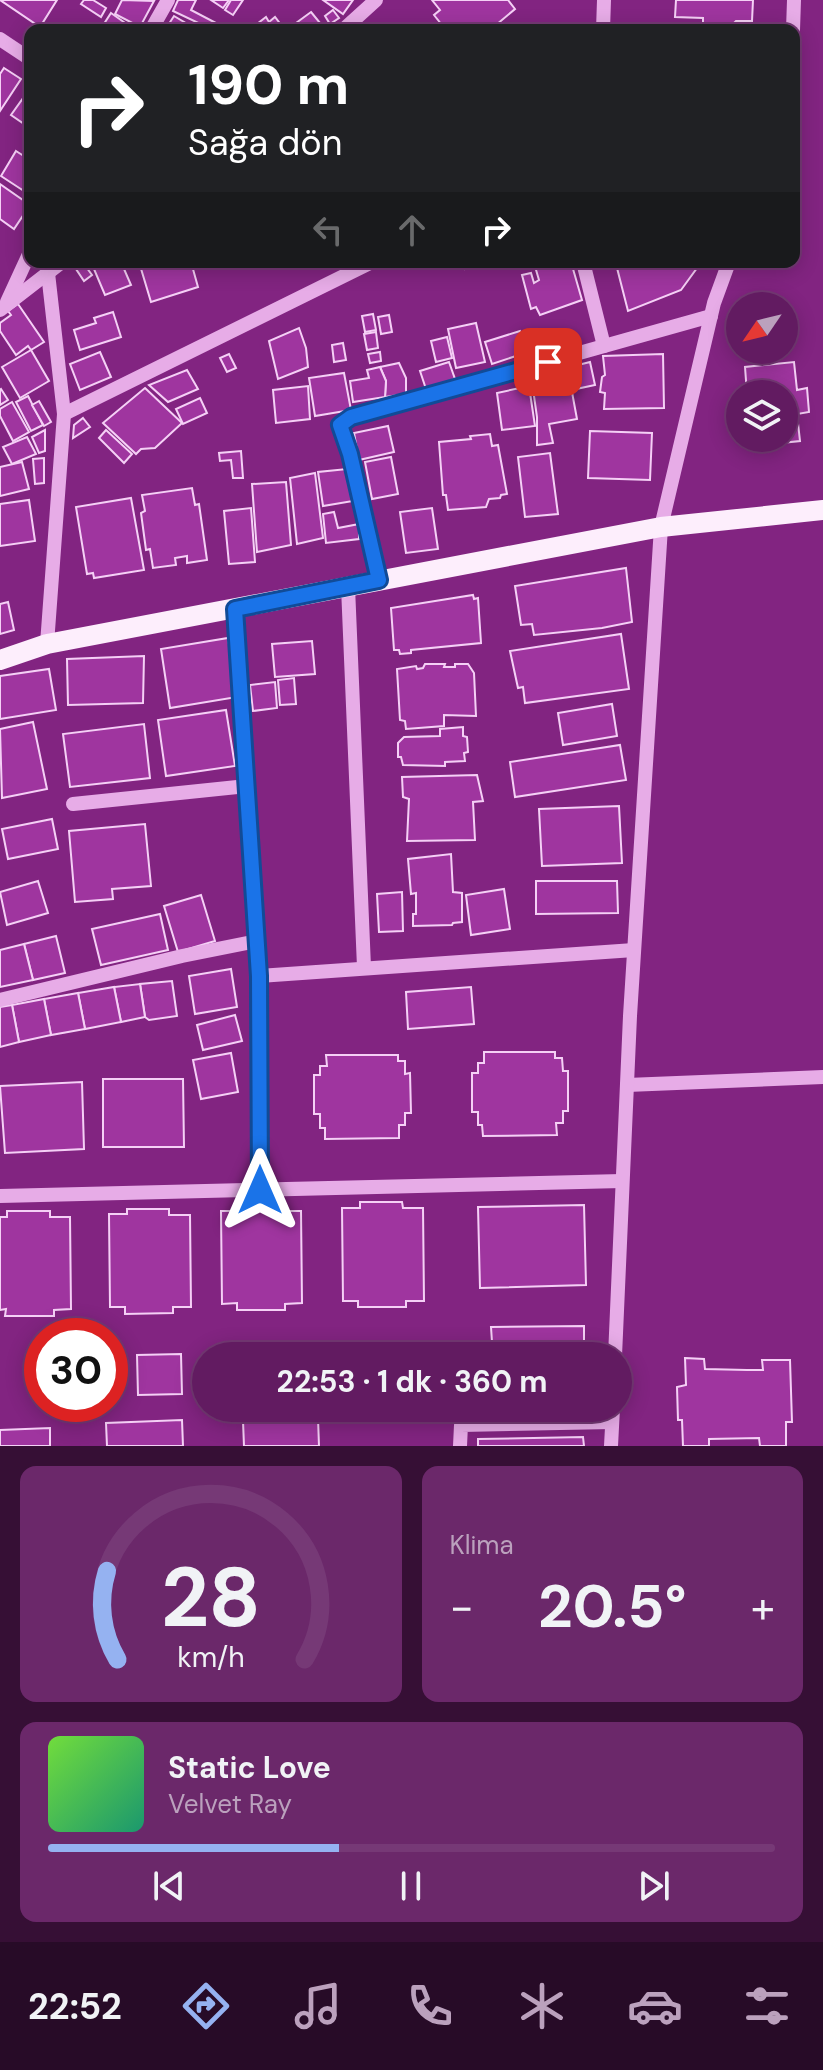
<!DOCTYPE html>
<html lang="tr">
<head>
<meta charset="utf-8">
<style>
  body { margin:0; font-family:"DM Sans",sans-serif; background:#6b286a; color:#f1f3f6; height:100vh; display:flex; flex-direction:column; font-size:30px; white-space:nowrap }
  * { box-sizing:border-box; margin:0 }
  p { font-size:26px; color:#bba1bd }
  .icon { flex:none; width:44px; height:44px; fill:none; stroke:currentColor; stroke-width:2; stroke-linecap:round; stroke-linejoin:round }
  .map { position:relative; height:1446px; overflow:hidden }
  .sheet { display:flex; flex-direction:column; gap:20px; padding:20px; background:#360f35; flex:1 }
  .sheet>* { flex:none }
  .banner { position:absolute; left:24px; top:24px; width:776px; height:244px; border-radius:16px; box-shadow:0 4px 20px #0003,0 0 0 2px #763976; background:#202124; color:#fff; overflow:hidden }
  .needle { width:52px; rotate:235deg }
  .tools { position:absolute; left:726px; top:292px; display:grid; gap:16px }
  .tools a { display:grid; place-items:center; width:72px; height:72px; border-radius:50%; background:#621b61; box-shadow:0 4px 20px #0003,0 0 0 2px #763976; font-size:40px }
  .speed { position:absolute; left:24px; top:1318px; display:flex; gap:16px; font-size:40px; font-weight:700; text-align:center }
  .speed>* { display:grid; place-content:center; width:104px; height:104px; border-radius:50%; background:#621b61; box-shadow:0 4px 20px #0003,0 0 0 2px #763976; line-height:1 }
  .speed .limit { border:12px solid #d22; background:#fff; color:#111 }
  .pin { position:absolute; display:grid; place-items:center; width:68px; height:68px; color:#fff; margin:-34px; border-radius:16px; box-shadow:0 4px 12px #0006 }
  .me { position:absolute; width:88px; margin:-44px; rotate:0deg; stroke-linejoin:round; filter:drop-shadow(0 0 6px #0008) }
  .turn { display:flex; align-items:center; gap:28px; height:168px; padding:0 32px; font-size:36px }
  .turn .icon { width:104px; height:104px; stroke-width:2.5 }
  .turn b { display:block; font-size:56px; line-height:68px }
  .lanes { display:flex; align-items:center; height:76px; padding:0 32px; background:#0003; justify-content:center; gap:40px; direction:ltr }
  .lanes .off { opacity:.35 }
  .big { font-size:60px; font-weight:700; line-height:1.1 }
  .sheet .widget { flex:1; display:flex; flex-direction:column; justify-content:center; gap:12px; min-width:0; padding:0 28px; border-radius:16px; background:#6b286a }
  .sheet .dial { align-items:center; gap:0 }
  .dial svg { height:208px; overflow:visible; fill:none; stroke:#763976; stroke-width:7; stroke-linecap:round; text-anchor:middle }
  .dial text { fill:#f1f3f6; stroke:none }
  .song { display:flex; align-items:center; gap:24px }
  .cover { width:96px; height:96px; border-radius:12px; background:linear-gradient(135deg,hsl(100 70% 55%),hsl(160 70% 35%)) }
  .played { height:8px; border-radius:4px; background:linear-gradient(90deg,#95b2f1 40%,#763976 40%) }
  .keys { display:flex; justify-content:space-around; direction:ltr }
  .heat { display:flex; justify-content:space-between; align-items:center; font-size:44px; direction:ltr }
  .sheet .tiles { flex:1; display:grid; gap:20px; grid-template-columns:1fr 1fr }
  .widget:last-child { grid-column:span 2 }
  .trip { position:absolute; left:192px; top:1342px; width:440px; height:80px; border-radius:40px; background:#621b61; box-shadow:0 4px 20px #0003,0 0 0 2px #763976; font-weight:700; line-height:80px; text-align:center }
  .dock { display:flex; height:128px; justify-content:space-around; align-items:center; background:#270b27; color:#bba1bd }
  .dock .icon { width:56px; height:56px }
  .dock .active { color:#95b2f1 }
  .dock b { font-size:36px; color:#f1f3f6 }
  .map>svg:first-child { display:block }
  .building { fill:#9f359f; stroke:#f5d0f6; stroke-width:2 }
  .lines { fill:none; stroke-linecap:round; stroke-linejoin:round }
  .minor { stroke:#e7ace7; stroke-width:14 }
  .major { stroke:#fdeefc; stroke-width:20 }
  .route-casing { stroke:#114b97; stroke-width:20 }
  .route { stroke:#1a73e8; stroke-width:14 }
</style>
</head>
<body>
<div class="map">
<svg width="823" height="1446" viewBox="0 0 823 1446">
  <rect width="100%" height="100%" fill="#822481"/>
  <!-- building -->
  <g class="building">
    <polygon points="0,0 57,0 40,27"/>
    <polygon points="84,0 93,0 106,8 101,17 81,4"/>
    <polygon points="122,0 154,1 140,27 115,14"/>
    <polygon points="178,0 196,0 191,10 216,23 213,30 173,11"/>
    <polygon points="211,0 229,0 223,8"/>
    <polygon points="231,0 243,0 233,15 225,10"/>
    <polygon points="323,0 353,0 343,14"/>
    <polygon points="432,0 508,0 515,9 490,30 446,30 434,15 440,10"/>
    <polygon points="676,0 753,0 752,21 736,21 733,24 703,23 703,18 675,17"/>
    <polygon points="333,10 339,18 330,24 325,16"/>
    <polygon points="311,12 325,29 295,30 292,26"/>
    <polygon points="111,13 135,30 100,30"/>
    <polygon points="174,16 194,28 193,30 165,30"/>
    <polygon points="266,17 269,22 275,17 285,30 249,30"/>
    <polygon points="4,68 21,79 0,111 0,74"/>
    <polygon points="26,94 30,97 30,128 11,115"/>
    <polygon points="16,151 30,160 30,195 1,176"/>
    <polygon points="0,184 30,205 14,229 0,219"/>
    <polygon points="91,262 121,262 131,285 105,295"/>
    <polygon points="139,262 191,262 198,287 151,302"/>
    <polygon points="462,262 475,262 476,265 465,269"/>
    <polygon points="521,262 571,262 582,300 540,315 536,307 531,309 522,275 531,273 534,283 539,280 534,263 522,267"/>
    <polygon points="692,262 697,268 681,290 628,311 616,264 618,262"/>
    <polygon points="84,264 92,275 84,281 76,269"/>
    <polygon points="18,304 44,342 31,350 28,346 16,355 0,331 0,323 11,315 8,311"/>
    <polygon points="113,312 121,337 80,350 74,330 96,323 94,318"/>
    <polygon points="373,314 376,330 365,332 362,316"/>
    <polygon points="389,315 392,332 381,334 378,317"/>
    <polygon points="476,323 485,362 456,368 448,329"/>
    <polygon points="299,328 306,348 308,367 278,379 269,341"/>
    <polygon points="520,331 528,352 492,364 485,342"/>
    <polygon points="376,332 378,348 367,350 364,334"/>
    <polygon points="447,337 452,358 436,362 431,341"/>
    <polygon points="343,343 346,360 334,362 332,345"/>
    <polygon points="31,350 49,381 20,398 2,367"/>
    <polygon points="100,352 111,377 80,390 70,364"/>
    <polygon points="380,352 381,361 370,363 368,354"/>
    <polygon points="229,354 236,368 227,372 220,358"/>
    <polygon points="663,354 664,408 604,409 605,393 600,392 602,377 605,375 603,356"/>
    <polygon points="449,362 455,379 426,389 420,371"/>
    <polygon points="590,362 595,385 576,389 570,367"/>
    <polygon points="794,362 797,390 807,388 809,412 797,414 800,441 752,446 752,438 784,438 784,394 747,394 745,367"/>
    <polygon points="399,363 406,378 406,394 385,397 386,381 380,367"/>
    <polygon points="380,367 386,381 385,397 353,402 350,381 369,378 367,370"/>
    <polygon points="187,370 198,389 168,402 149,385"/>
    <polygon points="344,373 351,410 315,416 309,378"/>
    <polygon points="569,376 577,419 549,424 553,443 537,445 537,417 532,382"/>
    <polygon points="308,386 310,419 276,423 273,390"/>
    <polygon points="529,386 535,426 502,430 497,393"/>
    <polygon points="145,388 182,423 155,448 141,449 136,454 103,423"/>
    <polygon points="1,389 8,400 0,405 0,390"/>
    <polygon points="28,396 43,425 31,431 16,402"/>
    <polygon points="200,398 207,413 183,424 176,409"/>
    <polygon points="39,401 51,422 44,426 32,405"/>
    <polygon points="12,402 29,432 13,441 0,416 0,409"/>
    <polygon points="83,418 90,427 73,438 74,425"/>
    <polygon points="388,426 394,452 359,460 354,433"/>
    <polygon points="45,430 45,451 39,453 32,437"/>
    <polygon points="106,430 132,454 124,463 99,438"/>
    <polygon points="590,431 652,433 650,480 588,478"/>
    <polygon points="490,434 492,446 498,445 507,494 501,495 500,498 489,499 486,507 448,510 446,495 443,495 439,442 471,439 470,436"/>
    <polygon points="27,437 36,454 12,464 3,447"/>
    <polygon points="241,451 243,478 233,478 231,460 220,461 219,453"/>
    <polygon points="550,453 558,514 525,517 518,457"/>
    <polygon points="391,457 398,494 372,499 365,462"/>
    <polygon points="44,458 44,483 35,484 33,459"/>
    <polygon points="22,462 29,489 0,496 0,467"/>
    <polygon points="347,469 353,501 323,506 318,472"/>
    <polygon points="315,473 323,538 297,544 290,478"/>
    <polygon points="286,482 291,545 257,552 252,484"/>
    <polygon points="192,488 195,505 199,504 207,560 187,563 187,556 175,558 176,565 153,568 150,549 146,550 141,513 145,511 142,495"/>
    <polygon points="131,498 144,570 94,578 93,573 87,574 76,507"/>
    <polygon points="29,500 35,541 0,546 0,504"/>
    <polygon points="251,508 255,562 229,564 224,511"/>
    <polygon points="432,508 438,549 406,553 400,512"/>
    <polygon points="334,512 338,528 359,524 359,539 326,543 323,514"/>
    <polygon points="626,568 632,622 602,628 534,635 532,624 521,625 515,586"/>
    <polygon points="473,595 474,599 478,598 481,643 411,650 411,653 400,654 399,650 394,650 391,608"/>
    <polygon points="8,602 14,630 0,634 0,604"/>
    <polygon points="621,634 629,689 525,703 523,687 518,688 510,651"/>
    <polygon points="228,638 237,697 170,708 161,649"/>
    <polygon points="312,641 315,674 275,677 272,644"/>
    <polygon points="144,656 143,703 68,705 67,659"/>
    <polygon points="425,664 445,664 444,667 455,667 455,664 468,664 474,673 476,716 444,715 444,726 406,729 405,721 400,720 397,669 416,666 417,669 423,668"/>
    <polygon points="49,669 56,710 0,719 0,676"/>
    <polygon points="294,678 296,704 280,705 278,680"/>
    <polygon points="275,682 277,708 253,711 250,685"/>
    <polygon points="612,704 617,736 563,745 558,713"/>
    <polygon points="226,710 235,766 166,776 158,720"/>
    <polygon points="33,722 47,789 2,798 0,729"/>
    <polygon points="144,724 150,778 70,787 63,734"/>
    <polygon points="463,727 463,736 467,737 468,752 464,753 465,761 445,762 445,766 403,765 401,757 398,757 398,743 404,737 440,736 440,729"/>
    <polygon points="620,745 626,780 515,797 510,762"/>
    <polygon points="477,775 483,801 473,802 475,840 407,841 409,799 403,797 402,777"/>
    <polygon points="619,806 622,863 542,866 539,809"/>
    <polygon points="52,819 58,849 8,859 2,829"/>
    <polygon points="145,824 151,886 112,889 113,899 75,902 69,831"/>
    <polygon points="451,854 453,892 462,893 462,922 453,923 452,925 413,926 413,914 416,914 416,893 411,894 408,859"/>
    <polygon points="38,881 48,913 7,925 0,892"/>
    <polygon points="536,881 617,881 618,913 536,914"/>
    <polygon points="504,889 510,929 471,935 466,895"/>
    <polygon points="402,892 403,931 379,932 377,894"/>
    <polygon points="201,895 215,941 178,952 164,906"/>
    <polygon points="160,914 168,950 101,965 92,929"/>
    <polygon points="56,936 65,973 33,980 24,944"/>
    <polygon points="24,944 33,980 0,987 0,950"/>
    <polygon points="231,969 237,1007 195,1014 189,976"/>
    <polygon points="172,981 177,1016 149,1020 145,1017 140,984"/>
    <polygon points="140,984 145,1017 121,1022 114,987"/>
    <polygon points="114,987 121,1022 85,1029 78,993"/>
    <polygon points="471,987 474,1024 408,1029 406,992"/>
    <polygon points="78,993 85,1029 51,1035 44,999"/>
    <polygon points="44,999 51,1035 19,1042 12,1005"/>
    <polygon points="12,1005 19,1042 0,1047 0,1007"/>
    <polygon points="235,1015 242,1041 203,1050 197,1025"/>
    <polygon points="484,1052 555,1052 555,1058 562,1058 563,1071 568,1071 568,1111 563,1111 563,1123 556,1123 557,1135 483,1136 482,1125 478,1125 478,1112 472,1112 472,1073 478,1073 478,1063 484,1063"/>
    <polygon points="231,1053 238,1092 201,1099 193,1060"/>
    <polygon points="326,1055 398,1055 398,1061 405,1061 405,1074 410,1073 411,1113 405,1113 405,1125 399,1125 399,1138 325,1139 325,1128 320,1128 320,1114 314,1114 314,1075 320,1075 320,1066 327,1066"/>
    <polygon points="103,1079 183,1079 184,1147 103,1147"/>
    <polygon points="82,1082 84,1149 5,1153 0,1086"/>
    <polygon points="360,1202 402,1202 403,1208 423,1208 424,1301 406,1301 406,1307 358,1307 358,1301 343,1301 342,1208 360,1208"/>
    <polygon points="238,1205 281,1205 281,1211 301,1211 302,1303 285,1304 285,1310 237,1310 237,1303 222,1304 221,1211 238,1211"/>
    <polygon points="584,1205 586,1285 480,1288 478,1207"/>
    <polygon points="127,1209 169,1209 169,1215 190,1215 191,1307 173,1307 173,1313 125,1314 125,1307 110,1307 109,1214 127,1214"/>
    <polygon points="7,1211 50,1211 50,1217 70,1217 71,1309 54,1310 54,1316 5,1316 6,1309 0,1310 0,1217 7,1217"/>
    <polygon points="584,1326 584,1344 590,1343 590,1356 485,1356 485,1342 492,1342 491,1327"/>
    <polygon points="181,1354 182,1394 138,1395 137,1355"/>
    <polygon points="685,1358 704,1359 705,1369 747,1370 763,1370 762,1360 790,1360 792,1422 786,1422 786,1446 760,1446 759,1438 709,1439 709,1446 683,1446 682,1420 678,1420 677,1387 686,1385"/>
    <polygon points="318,1418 319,1446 244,1446 243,1421"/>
    <polygon points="182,1420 183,1446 107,1446 106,1423"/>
    <polygon points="50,1428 50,1446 0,1446 0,1430"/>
    <polygon points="583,1437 584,1446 478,1446 478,1439"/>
  </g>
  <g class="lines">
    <!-- minor -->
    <g class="minor">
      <polyline points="151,30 168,0"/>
      <polyline points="343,30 376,0"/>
      <polyline points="603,30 604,0"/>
      <polyline points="793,30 794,0"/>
      <polyline points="0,39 30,59"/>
      <polyline points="583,262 604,346"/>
      <polyline points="7,302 30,252"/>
      <polyline points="0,310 62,262"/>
      <polyline points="64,414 372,262"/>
      <polyline points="379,580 350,454 340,425 351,417 711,316"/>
      <polyline points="348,587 364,967"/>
      <polyline points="235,609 259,976 260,1190"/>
      <polyline points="47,644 64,414 48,273"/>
      <polyline points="73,804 247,786"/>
      <polyline points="259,976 634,950"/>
      <polyline points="0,1000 182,956 257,941"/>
      <polyline points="627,1085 823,1077"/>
      <polyline points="0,1196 622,1181"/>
      <polyline points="615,1356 630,1016 661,527 714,303 729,262"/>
      <polyline points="460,1446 461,1425 612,1422"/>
      <polyline points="611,1446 613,1408"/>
    </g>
    <!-- major -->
    <polyline class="major" points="0,660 47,644 661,527 823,510"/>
  </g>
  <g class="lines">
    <defs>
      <polyline id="route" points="260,1190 259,976 235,609 379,580 350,454 340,425 351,417 548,362"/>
    </defs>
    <!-- route casing -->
    <use href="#route" class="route-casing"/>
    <!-- route -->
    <use href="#route" class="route"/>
  </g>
</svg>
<div class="tools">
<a><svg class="needle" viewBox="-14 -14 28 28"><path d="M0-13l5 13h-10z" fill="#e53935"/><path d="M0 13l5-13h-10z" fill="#bba1bd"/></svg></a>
<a><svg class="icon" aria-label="layers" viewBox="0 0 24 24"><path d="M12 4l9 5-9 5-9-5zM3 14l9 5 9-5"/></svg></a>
</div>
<div class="speed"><div class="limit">30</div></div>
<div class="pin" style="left:548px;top:362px;background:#d93025"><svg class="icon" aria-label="arrive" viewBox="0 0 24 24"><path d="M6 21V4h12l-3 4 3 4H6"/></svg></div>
<svg class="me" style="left:260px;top:1190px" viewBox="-20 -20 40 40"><path d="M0-17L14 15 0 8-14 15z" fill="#1a73e8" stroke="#fff" stroke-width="4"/></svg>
<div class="trip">22:53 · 1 dk · 360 m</div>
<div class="banner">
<div class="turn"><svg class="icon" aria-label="right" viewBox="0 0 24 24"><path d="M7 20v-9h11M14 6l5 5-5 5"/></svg><div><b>190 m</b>Sağa dön</div></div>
<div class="lanes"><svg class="icon off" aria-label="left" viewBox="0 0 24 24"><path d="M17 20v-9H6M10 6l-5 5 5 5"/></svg><svg class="icon off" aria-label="ahead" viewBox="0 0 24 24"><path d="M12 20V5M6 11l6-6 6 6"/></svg><svg class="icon" aria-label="right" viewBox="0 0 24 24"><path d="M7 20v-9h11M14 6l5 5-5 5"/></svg></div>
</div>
</div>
<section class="sheet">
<div class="tiles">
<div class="widget dial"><svg viewBox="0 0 100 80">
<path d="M14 69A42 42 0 1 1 86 69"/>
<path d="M14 69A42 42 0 0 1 10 35" stroke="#95b2f1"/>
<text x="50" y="56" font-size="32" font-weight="700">28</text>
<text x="50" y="72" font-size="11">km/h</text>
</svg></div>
<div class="widget"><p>Klima</p>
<div class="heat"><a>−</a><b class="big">20.5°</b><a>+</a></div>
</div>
<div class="widget">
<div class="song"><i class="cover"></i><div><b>Static Love</b><p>Velvet Ray</p></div></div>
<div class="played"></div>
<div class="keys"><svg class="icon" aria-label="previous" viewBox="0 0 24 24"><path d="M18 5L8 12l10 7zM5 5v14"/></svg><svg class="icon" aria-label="pause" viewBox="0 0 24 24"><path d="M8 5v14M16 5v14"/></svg><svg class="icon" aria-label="next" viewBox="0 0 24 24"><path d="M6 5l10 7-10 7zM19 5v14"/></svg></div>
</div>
</div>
</section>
<nav class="dock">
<b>22:52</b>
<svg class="icon active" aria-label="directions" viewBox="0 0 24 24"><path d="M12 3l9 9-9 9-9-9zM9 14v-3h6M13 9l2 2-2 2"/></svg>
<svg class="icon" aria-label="music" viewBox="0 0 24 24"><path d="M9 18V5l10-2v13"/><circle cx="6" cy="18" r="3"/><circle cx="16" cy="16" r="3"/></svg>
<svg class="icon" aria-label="phone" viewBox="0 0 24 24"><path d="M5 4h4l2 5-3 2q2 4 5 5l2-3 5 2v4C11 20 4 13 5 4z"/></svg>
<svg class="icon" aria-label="climate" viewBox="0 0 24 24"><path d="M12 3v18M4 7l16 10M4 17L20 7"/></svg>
<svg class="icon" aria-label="car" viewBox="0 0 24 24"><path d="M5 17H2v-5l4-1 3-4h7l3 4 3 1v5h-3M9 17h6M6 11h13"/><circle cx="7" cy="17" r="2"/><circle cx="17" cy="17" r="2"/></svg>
<svg class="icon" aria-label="filters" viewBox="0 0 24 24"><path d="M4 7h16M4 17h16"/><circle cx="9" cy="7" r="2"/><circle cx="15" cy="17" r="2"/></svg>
</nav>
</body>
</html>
